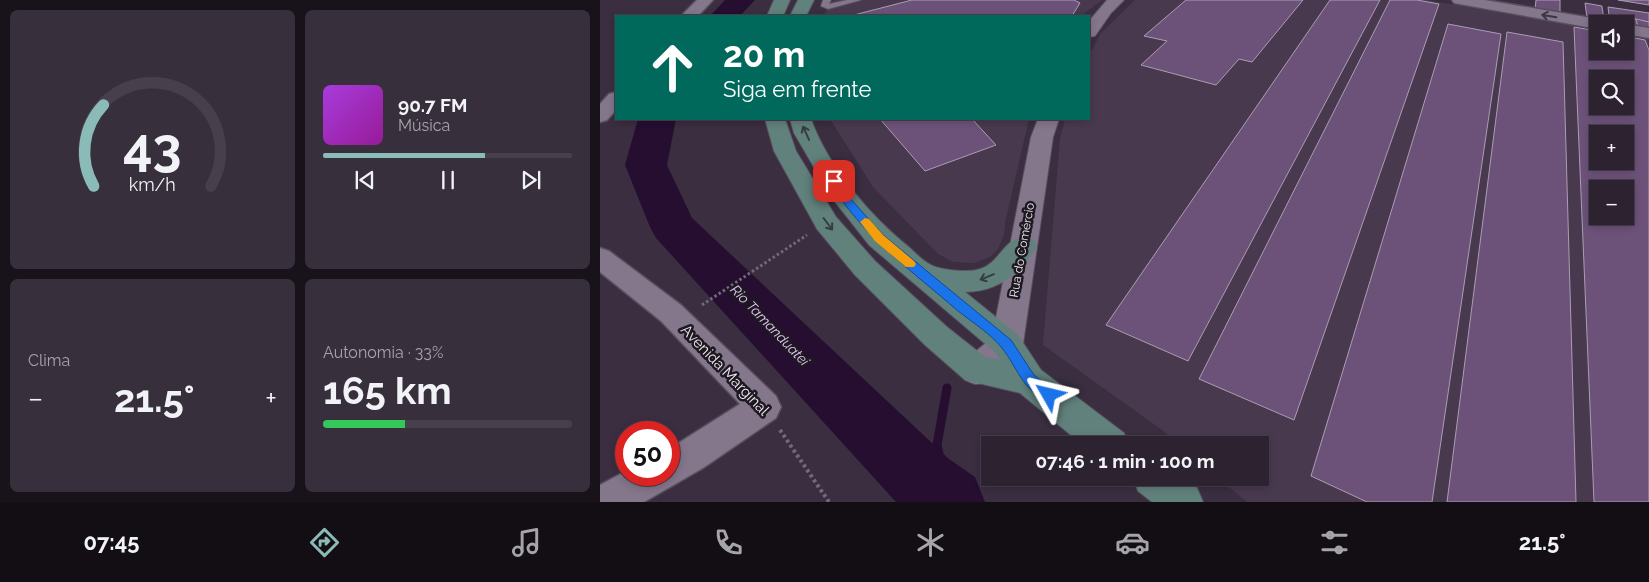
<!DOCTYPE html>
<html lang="pt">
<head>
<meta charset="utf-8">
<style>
  body { margin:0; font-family:Raleway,sans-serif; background:#382f3c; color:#f1f3f6; height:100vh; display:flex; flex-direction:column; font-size:19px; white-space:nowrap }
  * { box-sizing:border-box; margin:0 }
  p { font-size:16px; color:#a6a4ab }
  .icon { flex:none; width:28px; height:28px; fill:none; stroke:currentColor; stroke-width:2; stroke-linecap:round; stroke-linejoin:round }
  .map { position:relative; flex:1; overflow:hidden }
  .panel { display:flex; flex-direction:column; gap:10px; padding:10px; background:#18131a; width:600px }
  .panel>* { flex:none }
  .banner { position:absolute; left:15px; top:15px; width:475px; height:105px; border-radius:0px; box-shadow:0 2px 8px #0003,0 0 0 1px #483f4c; background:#00695c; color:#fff; overflow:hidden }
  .controls { position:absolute; left:989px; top:15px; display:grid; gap:10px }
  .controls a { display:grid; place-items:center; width:45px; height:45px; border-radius:0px; background:#2c2230; box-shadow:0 2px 8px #0003,0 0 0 1px #483f4c; font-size:25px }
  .speed { position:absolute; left:15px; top:421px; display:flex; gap:10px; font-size:25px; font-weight:700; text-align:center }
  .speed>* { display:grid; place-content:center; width:65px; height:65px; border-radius:50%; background:#2c2230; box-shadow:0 2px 8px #0003,0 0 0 1px #483f4c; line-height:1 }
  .speed .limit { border:8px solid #d22; background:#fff; color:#111 }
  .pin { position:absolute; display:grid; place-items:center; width:42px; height:42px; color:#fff; margin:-21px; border-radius:10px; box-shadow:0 2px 8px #0006 }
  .me { position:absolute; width:55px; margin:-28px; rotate:307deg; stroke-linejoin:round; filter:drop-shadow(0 0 4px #0008) }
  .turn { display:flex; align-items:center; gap:18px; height:105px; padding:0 25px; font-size:22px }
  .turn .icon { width:65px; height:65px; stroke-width:2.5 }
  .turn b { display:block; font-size:35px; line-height:42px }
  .big { font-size:38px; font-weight:700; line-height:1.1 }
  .panel .card { flex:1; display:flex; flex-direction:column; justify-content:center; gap:8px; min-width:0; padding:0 18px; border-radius:8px; background:#382f3c }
  .panel .dial { align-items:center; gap:0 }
  .dial svg { height:130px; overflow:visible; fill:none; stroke:#483f4c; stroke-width:7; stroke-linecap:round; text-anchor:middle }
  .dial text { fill:#f1f3f6; stroke:none }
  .song { display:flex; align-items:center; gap:15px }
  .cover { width:60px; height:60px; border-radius:8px; background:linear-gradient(135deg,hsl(280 70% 55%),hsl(300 70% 35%)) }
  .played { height:5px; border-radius:2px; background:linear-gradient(90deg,#8bbbb9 65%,#483f4c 65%) }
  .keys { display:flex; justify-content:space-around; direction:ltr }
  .heat { display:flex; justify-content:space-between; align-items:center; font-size:28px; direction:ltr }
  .charge { height:8px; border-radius:4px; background:linear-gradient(90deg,#34c759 33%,#483f4c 0) }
  .panel .tiles { flex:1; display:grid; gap:10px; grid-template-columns:repeat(2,1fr) }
  .trip { position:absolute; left:381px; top:436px; width:288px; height:50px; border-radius:0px; background:#2c2230; box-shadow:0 2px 8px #0003,0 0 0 1px #483f4c; font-weight:700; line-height:50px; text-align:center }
  .tabs { display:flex; height:80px; justify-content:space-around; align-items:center; background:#120e13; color:#a6a4ab }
  .tabs .icon { width:35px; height:35px }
  .tabs .active { color:#8bbbb9 }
  .tabs b { font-size:22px; color:#f1f3f6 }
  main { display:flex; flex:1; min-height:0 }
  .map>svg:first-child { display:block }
  .built { fill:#48394f; fill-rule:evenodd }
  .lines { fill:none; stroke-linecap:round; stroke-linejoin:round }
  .stream { stroke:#250e30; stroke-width:9 }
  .river { fill:#250e30; fill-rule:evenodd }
  .building { fill:#6c5279; stroke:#ab9db3; fill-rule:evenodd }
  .service-casing { stroke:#584e5d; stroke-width:2 }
  .minor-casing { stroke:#584e5d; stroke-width:3 }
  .tertiary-casing { stroke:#584e5d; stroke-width:2 }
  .secondary-casing { stroke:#584e5d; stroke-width:2 }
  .path-far1 { stroke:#736979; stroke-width:3; stroke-dasharray:2.5 2.5; stroke-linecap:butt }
  .path { stroke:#736979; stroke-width:4; stroke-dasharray:3 3; stroke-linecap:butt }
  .service { fill:#84768b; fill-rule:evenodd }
  .minor { fill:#84768b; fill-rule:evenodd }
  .tertiary { fill:#84768b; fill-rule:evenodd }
  .secondary { fill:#61817c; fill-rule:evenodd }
  .oneway { stroke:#3d3541 }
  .oneway2 { stroke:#353d41 }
  .route { fill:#1a73e8; stroke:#114b97 }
  .slow { fill:#f59e0b }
  .labels { text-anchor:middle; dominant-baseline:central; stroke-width:5; stroke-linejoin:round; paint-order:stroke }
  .street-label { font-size:12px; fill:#f3ecf8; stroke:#1e1921 }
  .water-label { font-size:14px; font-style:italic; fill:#e6c4f8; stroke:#1e1921 }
  .near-street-label { font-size:15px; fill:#f3ecf8; stroke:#1e1921 }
</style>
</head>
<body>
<main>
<section class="panel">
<div class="tiles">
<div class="card dial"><svg viewBox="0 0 100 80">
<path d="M14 69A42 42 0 1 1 86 69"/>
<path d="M14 69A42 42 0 0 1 20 19" stroke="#8bbbb9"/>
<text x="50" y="56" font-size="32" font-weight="700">43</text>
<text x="50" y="72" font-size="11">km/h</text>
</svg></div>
<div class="card">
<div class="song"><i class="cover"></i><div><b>90.7 FM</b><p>Música</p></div></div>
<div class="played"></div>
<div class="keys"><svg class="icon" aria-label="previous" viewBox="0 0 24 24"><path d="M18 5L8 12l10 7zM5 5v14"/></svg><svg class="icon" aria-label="pause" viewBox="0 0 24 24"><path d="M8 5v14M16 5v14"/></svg><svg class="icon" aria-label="next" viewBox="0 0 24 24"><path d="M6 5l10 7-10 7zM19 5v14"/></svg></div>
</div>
<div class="card"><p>Clima</p>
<div class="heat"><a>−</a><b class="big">21.5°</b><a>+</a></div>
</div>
<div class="card"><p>Autonomia · 33%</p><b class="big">165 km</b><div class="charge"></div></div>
</div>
</section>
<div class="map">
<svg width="1049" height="502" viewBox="0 0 1049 502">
  <rect width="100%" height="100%" fill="#3a2e40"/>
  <!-- built -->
  <g class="built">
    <polygon points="233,0 502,0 481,16 223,16"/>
    <path d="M535,0H827L997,30L998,51H1025V35L1049,39V502H647L618,478H660V445H580L562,430L443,345L460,139L465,119H489V55L501,33ZM998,79H1025V106H998ZM998,134H1025V161H998ZM998,189H1025V216H998Z"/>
    <polygon points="230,119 429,119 405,223 404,235 398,249 390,257 375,263 353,262 338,254 273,187"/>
  </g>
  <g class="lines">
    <!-- stream -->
    <polyline class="stream" points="347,388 337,445 349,501"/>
    <!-- river -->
    <g class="river">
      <polygon points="125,0 155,0 140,16 110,16"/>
      <polygon points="38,119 76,119 67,165 92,218 349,459 375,477 385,502 296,502 56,238 50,227 25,165"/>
    </g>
  </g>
  <!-- building -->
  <g class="building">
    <polygon points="312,0 474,0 480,3 472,16 250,16"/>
    <polygon points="586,0 703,0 652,62 639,59 616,85 541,65 567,41 544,36"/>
    <polygon points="730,0 780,0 588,361 506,325"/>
    <polygon points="790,0 817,0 839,4 694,420 599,379"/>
    <polygon points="936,0 960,0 960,14 935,9"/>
    <polygon points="1018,0 1049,0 1049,5"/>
    <polygon points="985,3 1002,6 1004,21 987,18"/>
    <polygon points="1008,7 1049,13 1049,22 1009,15"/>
    <polygon points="1009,15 1036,19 1038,27 1011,23"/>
    <polygon points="1036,19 1049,22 1049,29 1038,27"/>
    <polygon points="848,24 901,34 832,502 767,502 711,476"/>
    <path d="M974,27L998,31V51H1025V36L1045,40L1049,50V502H994ZM998,79H1025V106H998ZM998,134H1025V161H998ZM998,189H1025V216H998Z"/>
    <polygon points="907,32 963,42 976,502 847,502"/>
    <polygon points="280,119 372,119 396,145 325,171"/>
  </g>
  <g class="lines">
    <defs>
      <polygon id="service" points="223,0 231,0 229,4 247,0 261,0 228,9 221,6"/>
      <g id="minor">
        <polygon points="97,0 113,0 98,16 81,16"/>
        <polygon points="852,0 885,0 998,19 1004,21 1006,24 998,24 998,29 859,4 854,3"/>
        <polygon points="1025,24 1049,28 1049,38 1025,34"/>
        <polygon points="16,92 16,110 7,120 0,122 0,104 9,94"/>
        <polygon points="0,248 9,251 81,305 176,396 181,407 176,418 103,468 44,502 0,502 0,485 26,471 26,475 69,475 69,449 140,404 61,321 0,272"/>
      </g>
      <g id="tertiary">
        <polygon points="507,0 524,0 511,13 495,36 489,37 489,21"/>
        <path d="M438,119H459L453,137L423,344C417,355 390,385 376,384C373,384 368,381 365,380L360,370L365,360L392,338L431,137Z"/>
      </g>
      <g id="secondary">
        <polygon points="174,0 190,0 183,16 167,16"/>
        <polygon points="198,0 214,0 206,16 190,16"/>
        <path d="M165,119H185L196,151L236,217L275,261L347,327L385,357L400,360L396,353L269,245L232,198L194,133L190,119H211C228,167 271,217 310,248C316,254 323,261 331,265C340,270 370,273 380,269C403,262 404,231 433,239L437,246C420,274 397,292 365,292L418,335L441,370L524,433L529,445H483L420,393L365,380L325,345L255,275L217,229L174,151Z"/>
        <polygon points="533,478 583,478 597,488 603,502 552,502 538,491"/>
      </g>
    </defs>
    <!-- service casing -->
    <use href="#service" class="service-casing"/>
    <!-- minor casing -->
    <use href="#minor" class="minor-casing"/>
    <!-- tertiary casing -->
    <use href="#tertiary" class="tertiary-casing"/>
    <!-- secondary casing -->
    <use href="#secondary" class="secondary-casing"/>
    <!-- path-far1 -->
    <polyline class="path-far1" points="102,305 207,235"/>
    <!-- path -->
    <polyline class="path" points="180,430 229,502"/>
    <!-- service -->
    <use href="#service" class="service"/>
    <!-- minor -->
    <use href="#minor" class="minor"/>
    <!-- tertiary -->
    <use href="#tertiary" class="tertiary"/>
    <!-- secondary -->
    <use href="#secondary" class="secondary"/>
  </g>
  <!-- one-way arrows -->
  <defs><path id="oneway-shaft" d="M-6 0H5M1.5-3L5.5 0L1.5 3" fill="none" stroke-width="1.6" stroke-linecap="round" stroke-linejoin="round" transform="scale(1.25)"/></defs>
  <use class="oneway" href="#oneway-shaft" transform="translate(949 16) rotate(-170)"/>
  <g class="oneway2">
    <use href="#oneway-shaft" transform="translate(206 133) rotate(-114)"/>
    <use href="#oneway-shaft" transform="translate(228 224) rotate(53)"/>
    <use href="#oneway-shaft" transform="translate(387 277) rotate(158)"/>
  </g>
  <!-- route -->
  <path class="route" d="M234,178L238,179L248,196L283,235L411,340L434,375L454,391L456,395L454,400L449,401C422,391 418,368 402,348C391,334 372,322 358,311C312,271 261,235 229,181Z"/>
  <!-- slow -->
  <polygon class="slow" points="265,218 269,219 283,235 314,261 316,264 314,267 306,267 275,241 260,222"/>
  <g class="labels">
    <!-- street labels -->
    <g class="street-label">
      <text transform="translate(422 250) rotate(-80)">Rua do Comércio</text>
    </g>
    <!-- water labels -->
    <g class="water-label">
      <text transform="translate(170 325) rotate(46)">Rio Tamanduateí</text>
    </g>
    <!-- near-street labels -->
    <g class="near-street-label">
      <text transform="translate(125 370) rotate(46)">Avenida Marginal</text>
    </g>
  </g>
</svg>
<div class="controls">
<a><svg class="icon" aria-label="sound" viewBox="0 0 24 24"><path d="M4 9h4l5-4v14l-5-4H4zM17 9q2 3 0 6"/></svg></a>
<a><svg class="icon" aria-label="search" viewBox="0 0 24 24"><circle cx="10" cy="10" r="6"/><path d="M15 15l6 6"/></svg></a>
<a>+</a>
<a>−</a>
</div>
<div class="speed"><div class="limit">50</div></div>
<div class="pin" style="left:234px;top:181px;background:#d93025"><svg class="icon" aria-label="arrive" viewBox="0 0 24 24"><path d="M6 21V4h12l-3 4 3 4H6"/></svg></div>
<svg class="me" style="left:449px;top:395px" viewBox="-20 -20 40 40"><path d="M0-17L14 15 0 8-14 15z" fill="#1a73e8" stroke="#fff" stroke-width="4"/></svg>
<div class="trip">07:46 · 1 min · 100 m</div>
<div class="banner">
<div class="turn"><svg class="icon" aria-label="ahead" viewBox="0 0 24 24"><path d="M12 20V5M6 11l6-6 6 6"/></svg><div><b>20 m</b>Siga em frente</div></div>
</div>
</div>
</main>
<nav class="tabs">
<b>07:45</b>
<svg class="icon active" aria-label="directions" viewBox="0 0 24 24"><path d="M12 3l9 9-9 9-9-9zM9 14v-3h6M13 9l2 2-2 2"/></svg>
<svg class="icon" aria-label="music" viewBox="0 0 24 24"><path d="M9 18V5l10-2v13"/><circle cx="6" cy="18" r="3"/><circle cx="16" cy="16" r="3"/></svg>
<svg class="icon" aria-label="phone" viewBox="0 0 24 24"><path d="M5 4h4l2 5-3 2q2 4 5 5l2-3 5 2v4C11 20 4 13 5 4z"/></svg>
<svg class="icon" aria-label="climate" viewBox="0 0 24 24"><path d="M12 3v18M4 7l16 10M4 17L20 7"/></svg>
<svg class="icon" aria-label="car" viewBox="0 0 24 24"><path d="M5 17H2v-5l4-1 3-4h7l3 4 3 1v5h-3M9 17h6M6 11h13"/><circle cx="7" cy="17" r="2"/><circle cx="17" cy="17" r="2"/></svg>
<svg class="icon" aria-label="filters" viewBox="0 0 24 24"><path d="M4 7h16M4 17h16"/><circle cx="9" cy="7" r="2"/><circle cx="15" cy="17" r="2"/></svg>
<b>21.5°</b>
</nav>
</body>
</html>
